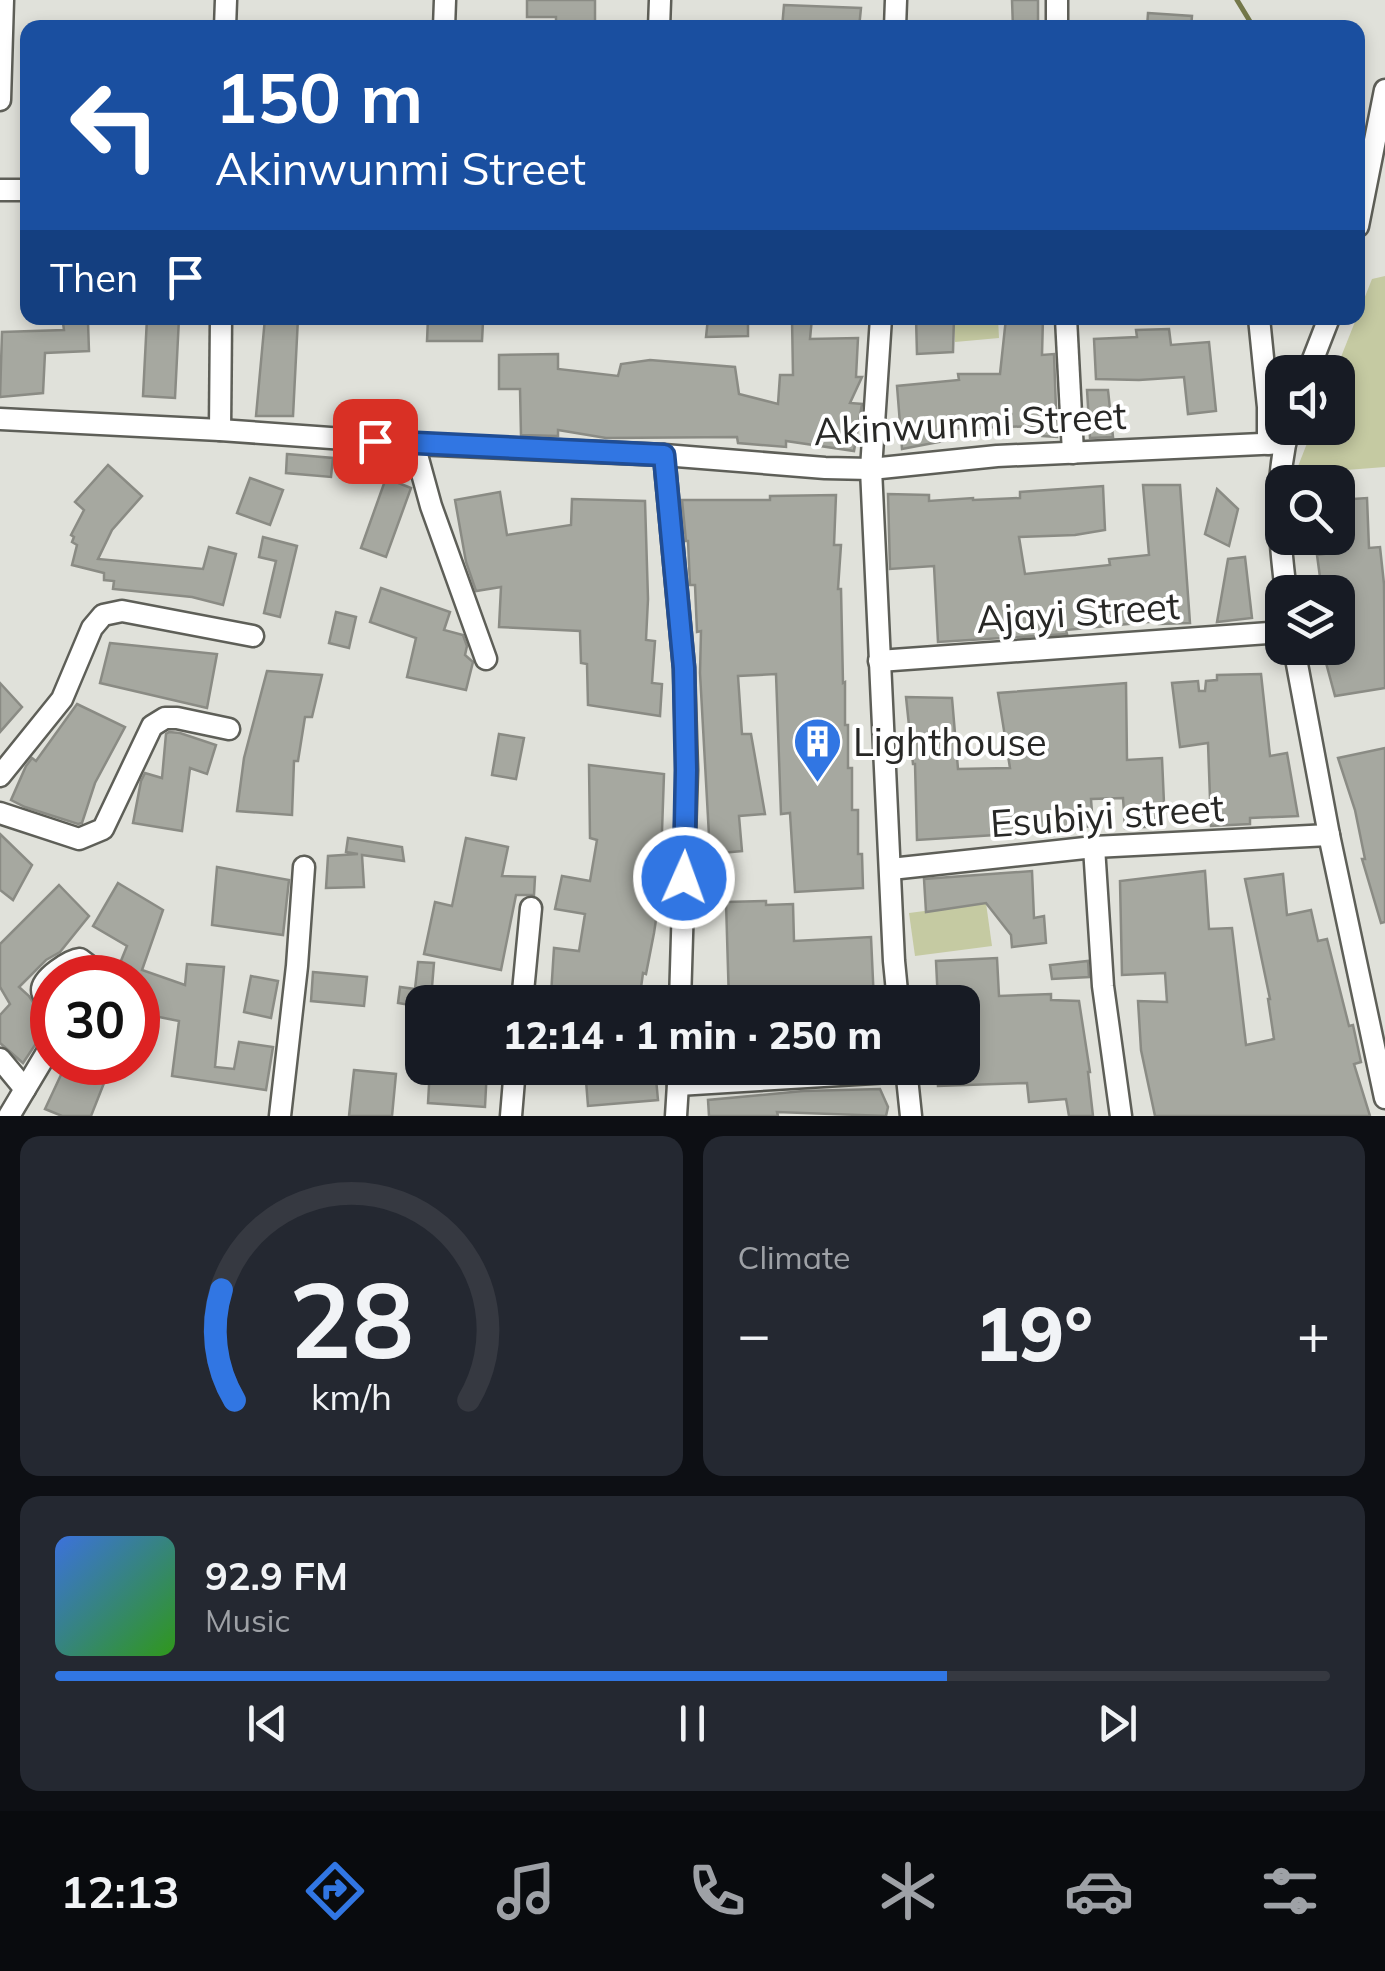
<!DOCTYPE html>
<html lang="en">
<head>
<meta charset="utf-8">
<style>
  body { margin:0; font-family:Mulish,sans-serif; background:#242831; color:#f1f3f6; height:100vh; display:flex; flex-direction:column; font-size:38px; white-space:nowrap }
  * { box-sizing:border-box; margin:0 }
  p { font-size:32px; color:#9ea1a6 }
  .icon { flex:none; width:55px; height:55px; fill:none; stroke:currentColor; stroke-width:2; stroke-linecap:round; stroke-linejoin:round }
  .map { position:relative; height:1116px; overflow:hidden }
  .side { display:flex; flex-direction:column; gap:20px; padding:20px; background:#0d0f14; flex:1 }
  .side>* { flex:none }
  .banner { position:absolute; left:20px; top:20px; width:1345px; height:305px; border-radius:20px; box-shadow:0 5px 15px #0003; background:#1a4fa0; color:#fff; overflow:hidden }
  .fabs { position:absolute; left:1265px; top:355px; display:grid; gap:20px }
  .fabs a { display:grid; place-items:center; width:90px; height:90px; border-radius:20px; background:#171b24; box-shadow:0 5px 15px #0003; font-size:50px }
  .speed { position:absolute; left:30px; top:955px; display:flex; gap:20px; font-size:50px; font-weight:700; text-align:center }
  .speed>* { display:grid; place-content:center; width:130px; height:130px; border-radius:50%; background:#171b24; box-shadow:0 5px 15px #0003; line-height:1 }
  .speed .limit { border:15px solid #d22; background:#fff; color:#111 }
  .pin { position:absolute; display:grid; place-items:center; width:85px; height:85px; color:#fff; margin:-42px; border-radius:20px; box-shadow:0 5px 15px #0006 }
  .me { position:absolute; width:110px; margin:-55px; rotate:2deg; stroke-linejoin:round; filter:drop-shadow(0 0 8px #0008) }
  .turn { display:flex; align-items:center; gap:35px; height:210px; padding:0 30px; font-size:45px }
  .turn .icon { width:130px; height:130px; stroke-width:2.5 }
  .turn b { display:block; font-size:70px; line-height:85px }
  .then { display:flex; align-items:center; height:95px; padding:0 30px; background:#0003; gap:20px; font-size:38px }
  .big { font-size:75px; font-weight:800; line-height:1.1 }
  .side .tile { flex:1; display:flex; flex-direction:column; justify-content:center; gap:15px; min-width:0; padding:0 35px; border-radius:20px; background:#242831 }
  .side .dial { align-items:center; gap:0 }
  .dial svg { height:260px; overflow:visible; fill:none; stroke:#363941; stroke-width:7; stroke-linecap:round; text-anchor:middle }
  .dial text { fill:#f1f3f6; stroke:none }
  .song { display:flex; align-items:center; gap:30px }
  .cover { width:120px; height:120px; border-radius:15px; background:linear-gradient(135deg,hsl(220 70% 55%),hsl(110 70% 35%)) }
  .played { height:10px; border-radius:5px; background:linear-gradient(90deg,#3176e3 70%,#363941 70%) }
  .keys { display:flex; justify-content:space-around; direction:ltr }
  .heat { display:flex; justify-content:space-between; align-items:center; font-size:55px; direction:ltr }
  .side .tiles { flex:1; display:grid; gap:20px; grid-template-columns:1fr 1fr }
  .tile:last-child { grid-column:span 2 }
  .trip { position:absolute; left:405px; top:985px; width:575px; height:100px; border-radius:20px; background:#171b24; box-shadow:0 5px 15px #0003; font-weight:800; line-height:100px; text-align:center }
  .tabs { display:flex; height:160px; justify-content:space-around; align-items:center; background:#090b0e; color:#9ea1a6 }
  .tabs .icon { width:70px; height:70px }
  .tabs .active { color:#3176e3 }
  .tabs b { font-size:45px; color:#f1f3f6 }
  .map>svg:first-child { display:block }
  .green { fill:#c5caa2 }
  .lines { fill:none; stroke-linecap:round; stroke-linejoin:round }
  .stream { stroke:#74784a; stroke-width:5 }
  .building { fill:#a6a8a0; stroke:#8a8b84; stroke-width:2.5 }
  .minor-casing { stroke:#5e5f58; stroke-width:25 }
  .minor { stroke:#fff; stroke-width:20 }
  .route-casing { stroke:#204d94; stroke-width:25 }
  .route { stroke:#3176e3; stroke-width:18 }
  .labels { text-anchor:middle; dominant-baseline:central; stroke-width:8; stroke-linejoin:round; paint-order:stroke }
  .street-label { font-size:38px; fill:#282826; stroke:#fff }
  .poi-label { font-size:38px; fill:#282826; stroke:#fff; text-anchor:start }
</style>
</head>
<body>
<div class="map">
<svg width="1385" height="1116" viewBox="0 0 1385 1116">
  <rect width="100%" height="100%" fill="#e0e1da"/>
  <!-- green -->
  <g class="green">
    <polygon points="1385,276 1385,467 1295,474 1313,428 1338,428 1338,372 1335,372 1372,279"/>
    <polygon points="954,318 998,318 999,338 955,342"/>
    <polygon points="986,903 992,946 915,956 909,913"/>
  </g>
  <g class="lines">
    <!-- stream -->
    <g class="stream">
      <polyline points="1237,0 1254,28"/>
      <polyline points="1358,133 1372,136"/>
    </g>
  </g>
  <!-- building -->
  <g class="building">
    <polygon points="527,0 595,0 595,28 556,28 556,17 527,17"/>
    <polygon points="1012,0 1038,0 1038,28 1013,28"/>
    <polygon points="784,5 861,8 859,28 782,28"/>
    <polygon points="1148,13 1192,16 1191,28 1147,28"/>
    <polygon points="147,318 179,318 175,398 143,396"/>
    <polygon points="265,318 298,318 293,416 256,416"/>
    <polygon points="428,318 476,318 476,322 483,322 482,341 427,341"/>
    <polygon points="708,318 748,318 748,336 706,337"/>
    <polygon points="792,318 812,318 810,339 858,338 856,377 862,377 850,403 862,404 854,451 786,441 786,447 738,443 737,437 606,438 558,430 558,436 521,435 520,389 499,389 499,355 558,354 558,369 618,376 621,364 650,360 735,367 739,394 778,404 780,375 793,375"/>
    <polygon points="916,318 954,318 953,352 917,354"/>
    <polygon points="1006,318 1043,318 1042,355 1054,354 1057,437 1042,436 1037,426 943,429 944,441 902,449 897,386 959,380 958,374 1000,374"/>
    <polygon points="88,322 89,351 45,353 43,393 0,397 2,332 64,330 63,323"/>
    <polygon points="1169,329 1171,345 1209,342 1216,411 1188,414 1184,377 1139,380 1096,379 1094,339 1137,337 1136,330"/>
    <polygon points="1087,390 1108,390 1113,437 1090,438"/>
    <polygon points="287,454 333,458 331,477 286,473"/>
    <polygon points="108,465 142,496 112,530 98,559 203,569 209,547 236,554 223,605 192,597 113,589 114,581 104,580 104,573 72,565 77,545 72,542 74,537 71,535 84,510 75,502"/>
    <polygon points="250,478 283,490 270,525 237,513"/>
    <polygon points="386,478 411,488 386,557 361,548"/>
    <polygon points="1143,485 1180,485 1190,623 1159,624 1159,621 1066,630 1067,634 938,642 934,566 890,569 888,494 929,495 929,501 973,498 973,500 1020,498 1020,492 1103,486 1105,530 1075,535 1019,537 1025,574 1110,565 1109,559 1149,555"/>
    <polygon points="1217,489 1238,509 1229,546 1205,534"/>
    <polygon points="500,492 507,535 571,525 572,499 645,501 648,599 646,640 655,641 652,683 662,684 660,716 588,705 587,664 581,663 580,631 499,627 501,587 476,591 466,562 455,500"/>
    <polygon points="836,495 834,545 841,545 838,589 841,589 843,683 845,682 845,725 848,725 848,768 852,768 852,810 858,810 858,854 862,854 863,888 795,892 790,813 781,814 776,674 738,676 742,734 751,734 765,814 739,816 742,851 710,854 700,673 701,631 697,632 695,585 690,585 688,541 686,541 682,500 770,500 770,496"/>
    <polygon points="1367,498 1369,548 1380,547 1384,584 1385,688 1335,696 1322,648 1338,648 1338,592 1322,592 1317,555 1338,552 1338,500"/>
    <polygon points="263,537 297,546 280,617 264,613 276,561 259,557"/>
    <polygon points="1245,557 1252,618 1217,622 1228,559"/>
    <polygon points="381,588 450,612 444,630 463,635 467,646 465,655 473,662 466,690 407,677 416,638 370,622"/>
    <polygon points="336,612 356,617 349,648 329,643"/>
    <polygon points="110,643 217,654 207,708 100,683"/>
    <polygon points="267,671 322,675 312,717 305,717 298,761 294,761 292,815 237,811 244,758"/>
    <polygon points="1261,674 1270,756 1287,753 1298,816 1250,818 1250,824 1211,826 1208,743 1180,747 1172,683 1198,681 1199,691 1205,691 1206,681 1217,680 1217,675"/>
    <polygon points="0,683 22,707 0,732"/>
    <polygon points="1126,683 1127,760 1162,758 1165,826 1125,828 1123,798 1091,799 1093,826 1059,831 1011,832 1011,834 917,840 915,764 913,764 906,697 952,698 958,769 1010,768 998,693"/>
    <polygon points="77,704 125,727 95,783 82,823 78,824 25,807 11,800 26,766 32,758 36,761"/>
    <polygon points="169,732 180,733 216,745 207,774 190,768 182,831 133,823 141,781 145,773 162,778 166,734"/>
    <polygon points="499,734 524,738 516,779 492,775"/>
    <polygon points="1385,748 1385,922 1381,923 1362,859 1365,859 1355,810 1338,758"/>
    <polygon points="589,765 664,774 661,860 665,860 654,933 646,974 643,973 639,1002 587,1002 551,995 554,948 579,951 585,914 555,909 562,876 590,881 597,840 590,838"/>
    <polygon points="0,834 32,865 13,900 0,890"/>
    <polygon points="348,838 402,847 404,861 362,855 364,887 326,888 328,856 358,854 346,852"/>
    <polygon points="466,838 508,847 502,876 535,877 534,895 516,895 501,970 424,954 435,902 452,906"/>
    <polygon points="217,867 289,880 283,935 212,925"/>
    <polygon points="1032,871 1034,918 1044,916 1046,943 1012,947 1011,935 986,903 926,912 924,879"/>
    <polygon points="1205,871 1209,929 1232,928 1246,1045 1274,1039 1268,999 1270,999 1245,879 1283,874 1287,915 1311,910 1318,941 1327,939 1349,1026 1353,1025 1361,1062 1354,1064 1370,1116 1155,1116 1141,1050 1138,1001 1167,1002 1165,973 1122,975 1120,881"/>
    <polygon points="118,883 163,910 142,970 185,985 187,964 224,967 215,1067 234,1069 239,1042 273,1047 266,1090 172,1076 179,1021 154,1016 153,1019 138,1018 138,978 114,978 127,946 93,926"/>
    <polygon points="59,885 89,916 60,952 46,960 19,987 29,996 38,1010 52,1017 52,1030 41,1036 23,1063 0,1043 0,1015 10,1004 0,987 0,944"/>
    <polygon points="766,901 766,905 793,904 794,941 871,937 874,1002 729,1002 726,902"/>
    <polygon points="997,958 999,996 1051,994 1051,1000 1079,1001 1090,1072 1088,1072 1093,1116 1069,1116 1066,1099 1029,1102 1027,1083 938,1086 937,1068 962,1068 962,1002 938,1002 936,961"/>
    <polygon points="1088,961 1089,977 1052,979 1050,965"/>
    <polygon points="418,962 434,963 432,987 443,989 442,1002 422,1002 422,1007 398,1003 400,987 415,989"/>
    <polygon points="313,972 367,977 364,1006 311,1001"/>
    <polygon points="251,976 278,981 271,1018 244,1012"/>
    <polygon points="67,1062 117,1062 110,1080 106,1078 91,1116 62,1116 45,1109"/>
    <polygon points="430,1068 487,1068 485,1107 428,1103"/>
    <polygon points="585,1068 655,1068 658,1100 588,1106"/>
    <polygon points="354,1070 396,1074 392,1116 349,1116"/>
    <polygon points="880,1089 888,1107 886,1116 777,1112 778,1116 709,1116 708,1100 803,1091"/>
  </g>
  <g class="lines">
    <defs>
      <g id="minor">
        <polyline points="225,28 226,0"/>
        <polyline points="444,28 445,0"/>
        <polyline points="659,28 660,0"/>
        <polyline points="895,28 896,0"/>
        <polyline points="1057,28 1057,0"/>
        <polyline points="0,100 3,0"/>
        <polyline points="0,190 28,190"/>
        <polyline points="1358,226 1385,90"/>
        <polyline points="881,318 871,469 894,961 898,1002"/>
        <polyline points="1066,318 1073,453"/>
        <polyline points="1259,318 1268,407 1268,444"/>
        <polyline points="1308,372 1329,318"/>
        <polyline points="0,419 220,430 414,444 664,455 825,468 871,469 997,456 1284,443"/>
        <polyline points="220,430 221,318"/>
        <polyline points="414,444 431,506 486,659"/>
        <polyline points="664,455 684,668 687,770 680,1002"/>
        <path d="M1286,592C1279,537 1274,482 1289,428"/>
        <polyline points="1294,648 1329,835 1385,1098"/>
        <polyline points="879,661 1282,632"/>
        <polyline points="0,776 62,699 92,628 103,615 122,611 253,636"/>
        <polyline points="0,813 79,839 103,829 152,726 165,718 177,718 229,729"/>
        <polyline points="1094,847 1103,986 1121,1116"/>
        <polyline points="891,869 1094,847 1329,835"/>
        <polyline points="522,1002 531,908"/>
        <path d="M52,1003C48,1000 42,996 42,990C42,978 70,960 80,959L92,968L93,978"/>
        <polyline points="0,1059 25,1089"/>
        <polyline points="906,1068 911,1116"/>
        <polyline points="678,1085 906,1071"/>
        <polyline points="9,1116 52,1044"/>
        <polyline points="280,1116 297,966 304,867"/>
        <polyline points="511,1116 515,1068"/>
        <polyline points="676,1116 679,1068"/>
      </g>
    </defs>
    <!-- minor casing -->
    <use href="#minor" class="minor-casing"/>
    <!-- minor -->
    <use href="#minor" class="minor"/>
  </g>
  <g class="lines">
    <defs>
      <polyline id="route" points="375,441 664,455 684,668 686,770 684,878"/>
    </defs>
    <!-- route casing -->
    <use href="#route" class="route-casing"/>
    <!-- route -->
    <use href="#route" class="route"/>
  </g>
  <!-- icons -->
  <defs>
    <symbol id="building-pin" viewBox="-11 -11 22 30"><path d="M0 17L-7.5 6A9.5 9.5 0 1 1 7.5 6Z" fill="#3176e3" stroke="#fff"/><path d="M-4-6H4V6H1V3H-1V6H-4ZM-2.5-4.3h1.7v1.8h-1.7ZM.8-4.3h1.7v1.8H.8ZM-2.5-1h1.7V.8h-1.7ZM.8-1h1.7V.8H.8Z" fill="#fff"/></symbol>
  </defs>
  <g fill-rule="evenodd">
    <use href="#building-pin" x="790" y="714" width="55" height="75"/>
  </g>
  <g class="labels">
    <!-- street labels -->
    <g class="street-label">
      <text transform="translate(970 423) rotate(-3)">Akinwunmi Street</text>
      <text transform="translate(1078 612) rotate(-4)">Ajayi Street</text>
      <text transform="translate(1107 815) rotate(-4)">Esubiyi street</text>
    </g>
    <!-- poi labels -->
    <g class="poi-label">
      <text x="853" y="742">Lighthouse</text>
    </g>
  </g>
</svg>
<div class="fabs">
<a><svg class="icon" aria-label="sound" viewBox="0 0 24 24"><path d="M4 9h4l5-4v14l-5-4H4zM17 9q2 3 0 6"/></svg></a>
<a><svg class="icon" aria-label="search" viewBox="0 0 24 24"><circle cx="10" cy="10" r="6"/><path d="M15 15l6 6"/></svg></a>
<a><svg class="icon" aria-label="layers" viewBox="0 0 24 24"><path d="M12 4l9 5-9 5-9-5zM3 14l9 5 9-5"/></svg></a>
</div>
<div class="speed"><div class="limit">30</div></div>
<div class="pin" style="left:375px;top:441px;background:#d93025"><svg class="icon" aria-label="arrive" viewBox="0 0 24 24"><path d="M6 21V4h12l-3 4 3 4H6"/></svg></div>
<svg class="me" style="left:684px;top:878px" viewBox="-20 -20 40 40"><circle r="17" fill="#3176e3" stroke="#fff" stroke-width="3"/><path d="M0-11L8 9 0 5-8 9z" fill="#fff"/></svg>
<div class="trip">12:14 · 1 min · 250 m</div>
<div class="banner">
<div class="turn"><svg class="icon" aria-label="left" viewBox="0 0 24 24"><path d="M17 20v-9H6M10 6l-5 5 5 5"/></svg><div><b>150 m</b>Akinwunmi Street</div></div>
<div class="then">Then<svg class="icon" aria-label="arrive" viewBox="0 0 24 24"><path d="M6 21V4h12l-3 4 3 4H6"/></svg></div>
</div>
</div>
<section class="side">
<div class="tiles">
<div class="tile dial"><svg viewBox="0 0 100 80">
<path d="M14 69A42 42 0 1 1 86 69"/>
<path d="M14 69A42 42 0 0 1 10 35" stroke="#3176e3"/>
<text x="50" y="56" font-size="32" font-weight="700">28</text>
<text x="50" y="72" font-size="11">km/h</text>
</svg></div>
<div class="tile"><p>Climate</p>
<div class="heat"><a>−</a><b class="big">19°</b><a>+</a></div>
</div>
<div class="tile">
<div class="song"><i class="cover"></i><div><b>92.9 FM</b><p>Music</p></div></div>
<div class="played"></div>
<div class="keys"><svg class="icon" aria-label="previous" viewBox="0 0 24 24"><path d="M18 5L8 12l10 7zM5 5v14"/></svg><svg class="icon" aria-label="pause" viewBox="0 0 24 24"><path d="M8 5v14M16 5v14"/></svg><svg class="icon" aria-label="next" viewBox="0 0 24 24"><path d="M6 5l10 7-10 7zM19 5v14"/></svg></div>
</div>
</div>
</section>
<nav class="tabs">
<b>12:13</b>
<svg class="icon active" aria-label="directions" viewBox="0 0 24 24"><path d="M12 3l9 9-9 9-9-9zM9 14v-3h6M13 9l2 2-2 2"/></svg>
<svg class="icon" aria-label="music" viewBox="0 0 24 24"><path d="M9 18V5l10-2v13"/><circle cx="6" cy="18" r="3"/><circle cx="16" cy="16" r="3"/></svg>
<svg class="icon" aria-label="phone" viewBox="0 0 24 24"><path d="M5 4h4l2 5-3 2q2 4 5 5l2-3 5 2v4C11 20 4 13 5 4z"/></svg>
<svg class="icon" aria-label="climate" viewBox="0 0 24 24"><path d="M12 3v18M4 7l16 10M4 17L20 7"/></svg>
<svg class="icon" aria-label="car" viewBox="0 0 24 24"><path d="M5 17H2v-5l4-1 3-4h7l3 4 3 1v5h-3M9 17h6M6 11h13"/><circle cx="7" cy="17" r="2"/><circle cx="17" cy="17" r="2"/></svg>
<svg class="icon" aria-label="filters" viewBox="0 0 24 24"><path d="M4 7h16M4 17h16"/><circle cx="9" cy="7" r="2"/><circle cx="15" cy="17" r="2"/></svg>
</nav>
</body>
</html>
